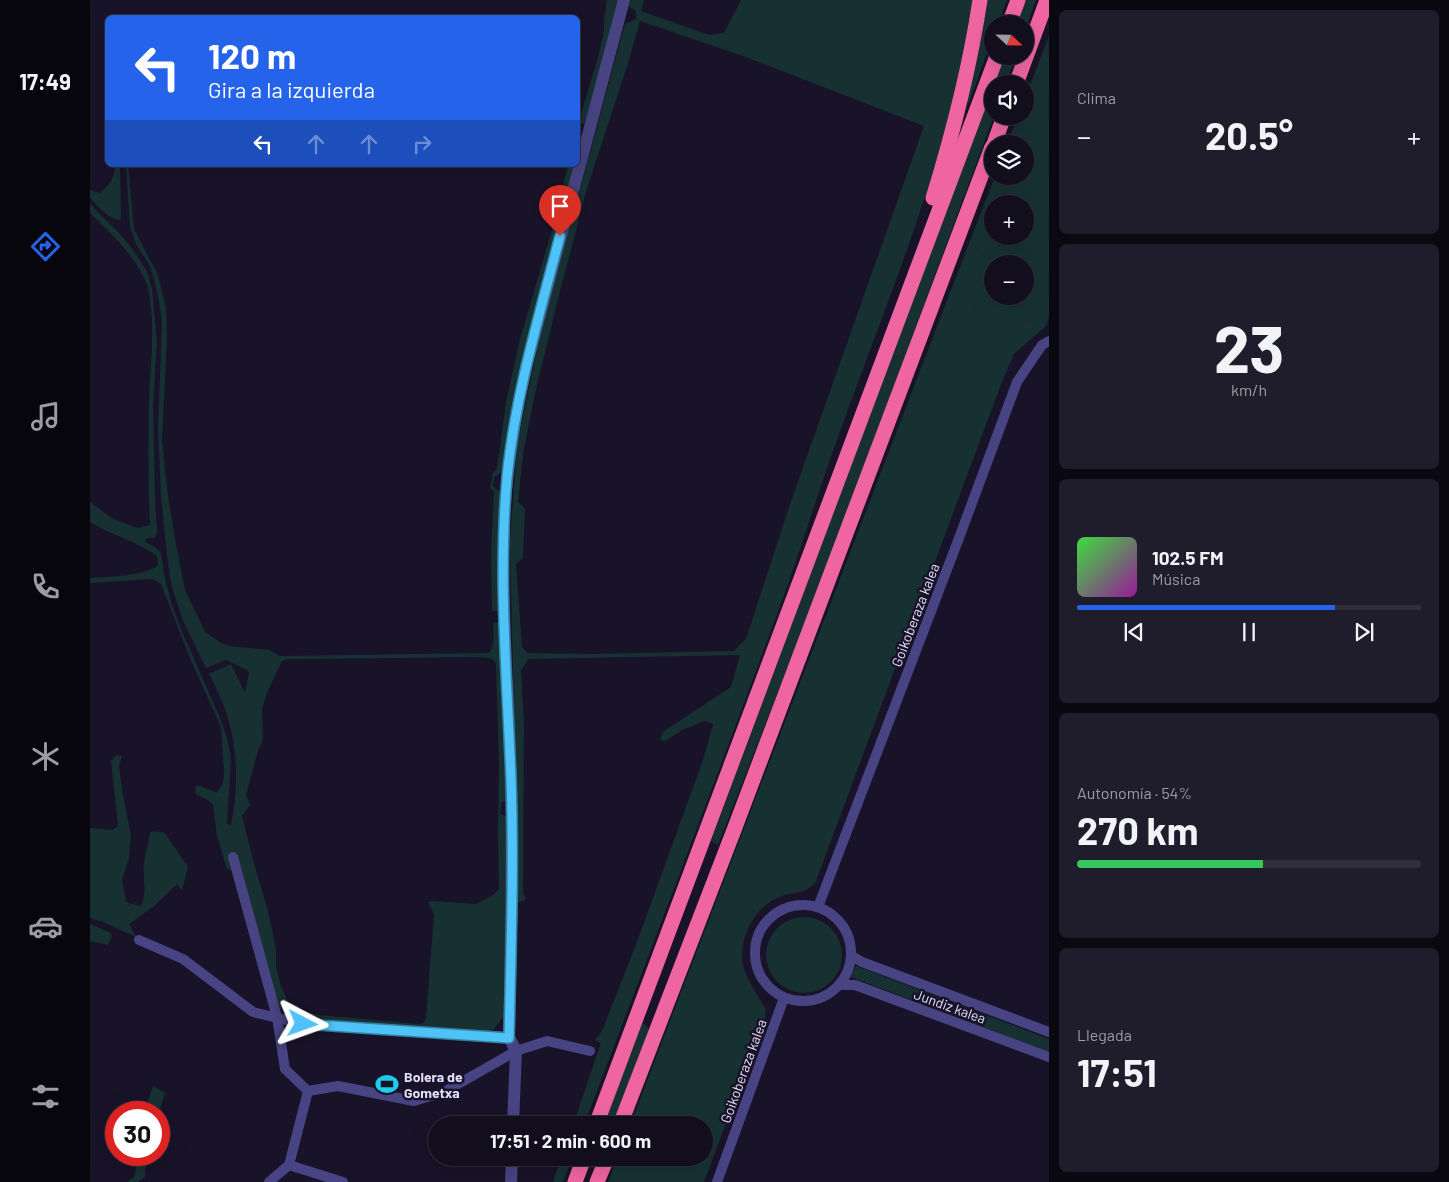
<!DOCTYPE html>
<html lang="es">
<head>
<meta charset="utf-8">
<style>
  body { margin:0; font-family:Barlow,sans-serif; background:#1f1c2b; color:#f1f3f6; height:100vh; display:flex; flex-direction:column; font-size:19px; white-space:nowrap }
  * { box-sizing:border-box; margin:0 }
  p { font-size:16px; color:#9c9ca4 }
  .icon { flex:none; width:28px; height:28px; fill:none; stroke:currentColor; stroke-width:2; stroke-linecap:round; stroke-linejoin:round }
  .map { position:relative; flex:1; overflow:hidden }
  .drawer { display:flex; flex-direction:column; gap:10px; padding:10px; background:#0a0810; width:400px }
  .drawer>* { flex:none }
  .hud { position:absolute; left:15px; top:15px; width:475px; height:152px; border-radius:8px; box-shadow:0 5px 20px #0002,0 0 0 1px #312e3c; background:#2563eb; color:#fff; overflow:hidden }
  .needle { width:32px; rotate:112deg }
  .tools { position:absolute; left:894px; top:15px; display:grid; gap:10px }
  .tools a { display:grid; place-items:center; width:50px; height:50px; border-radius:50%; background:#120e1e; box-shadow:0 5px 20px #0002,0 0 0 1px #312e3c; font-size:25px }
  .speed { position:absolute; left:15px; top:1101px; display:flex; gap:10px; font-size:25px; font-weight:700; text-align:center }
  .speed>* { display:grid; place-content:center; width:65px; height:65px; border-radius:50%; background:#120e1e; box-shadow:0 5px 20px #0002,0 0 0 1px #312e3c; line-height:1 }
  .speed .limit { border:8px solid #d22; background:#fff; color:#111 }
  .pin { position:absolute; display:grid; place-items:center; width:42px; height:42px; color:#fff; margin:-51px -21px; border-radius:50% 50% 50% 0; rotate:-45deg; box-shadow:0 0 5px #0007 }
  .pin .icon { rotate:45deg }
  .me { position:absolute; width:55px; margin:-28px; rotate:94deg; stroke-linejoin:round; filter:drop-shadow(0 0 4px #0008) }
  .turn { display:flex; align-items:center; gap:18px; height:105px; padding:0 20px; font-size:22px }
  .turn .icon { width:65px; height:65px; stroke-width:2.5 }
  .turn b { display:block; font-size:35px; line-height:42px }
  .lanes { display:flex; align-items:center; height:48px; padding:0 20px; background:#0003; justify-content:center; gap:25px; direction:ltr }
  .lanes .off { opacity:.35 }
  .big { font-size:38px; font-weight:700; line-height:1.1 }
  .drawer .widget { flex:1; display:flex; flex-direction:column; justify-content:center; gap:8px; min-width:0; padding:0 18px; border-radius:8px; background:#1f1c2b }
  .drawer .dial { align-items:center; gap:0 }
  .dial b { font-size:65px; line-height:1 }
  .song { display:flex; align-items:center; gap:15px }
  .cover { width:60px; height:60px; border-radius:8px; background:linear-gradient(135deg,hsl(120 70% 55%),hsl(300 70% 35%)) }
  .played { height:5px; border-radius:2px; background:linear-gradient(90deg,#2563eb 75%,#312e3c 75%) }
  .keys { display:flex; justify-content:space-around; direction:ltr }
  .heat { display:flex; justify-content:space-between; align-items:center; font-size:28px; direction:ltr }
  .charge { height:8px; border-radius:4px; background:linear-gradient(90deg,#34c759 54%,#312e3c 0) }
  .trip { position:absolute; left:338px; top:1116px; width:285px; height:50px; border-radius:25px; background:#120e1e; box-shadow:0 5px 20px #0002,0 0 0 1px #312e3c; font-weight:700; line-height:50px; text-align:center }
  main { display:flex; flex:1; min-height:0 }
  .dock { display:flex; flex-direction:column; width:90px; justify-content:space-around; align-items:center; background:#07060c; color:#9c9ca4 }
  .dock .icon { width:35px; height:35px }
  .dock .active { color:#2563eb }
  .dock b { font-size:22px; color:#f1f3f6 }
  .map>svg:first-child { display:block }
  .green { fill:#173132; fill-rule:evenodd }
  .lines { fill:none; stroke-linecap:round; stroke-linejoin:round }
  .minor { stroke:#484382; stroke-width:10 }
  .tertiary { stroke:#484382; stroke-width:12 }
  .motorway { stroke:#ef65a2; stroke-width:15 }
  .route-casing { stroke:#337fa1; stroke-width:12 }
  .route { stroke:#4fc3f7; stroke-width:9 }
  .labels { text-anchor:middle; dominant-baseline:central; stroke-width:5; stroke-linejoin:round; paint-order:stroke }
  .street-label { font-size:14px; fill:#e2defc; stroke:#181328 }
  .poi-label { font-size:14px; font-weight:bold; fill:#e2defc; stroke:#181328; text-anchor:start }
</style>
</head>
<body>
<main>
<nav class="dock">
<b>17:49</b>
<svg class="icon active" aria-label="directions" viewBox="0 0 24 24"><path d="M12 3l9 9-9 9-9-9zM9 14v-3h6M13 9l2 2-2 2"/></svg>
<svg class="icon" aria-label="music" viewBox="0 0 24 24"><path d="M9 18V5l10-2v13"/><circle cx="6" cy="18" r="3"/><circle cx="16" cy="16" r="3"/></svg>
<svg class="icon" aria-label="phone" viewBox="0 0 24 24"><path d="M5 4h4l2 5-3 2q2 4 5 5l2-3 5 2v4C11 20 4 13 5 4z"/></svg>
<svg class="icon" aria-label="climate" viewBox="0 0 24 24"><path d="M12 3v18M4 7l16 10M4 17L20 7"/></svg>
<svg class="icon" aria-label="car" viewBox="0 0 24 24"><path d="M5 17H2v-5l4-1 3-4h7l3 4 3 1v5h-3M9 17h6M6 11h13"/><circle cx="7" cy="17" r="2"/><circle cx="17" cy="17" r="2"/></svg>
<svg class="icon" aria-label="filters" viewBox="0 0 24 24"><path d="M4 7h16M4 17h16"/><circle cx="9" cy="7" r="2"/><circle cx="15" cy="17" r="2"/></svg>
</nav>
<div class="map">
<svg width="959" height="1182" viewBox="0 0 959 1182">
  <rect width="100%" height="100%" fill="#181328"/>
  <!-- green -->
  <g class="green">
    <polygon points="517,0 529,0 495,123 488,124 509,54 514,31 514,20"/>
    <path d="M541,0H554L551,11L619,35L634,33L651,0H883C877,34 872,67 863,100C833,220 784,335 743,451C727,496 713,542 697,587C631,767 562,946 494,1125H483L511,1043L505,1040L512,1031L547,942L613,760L623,724L615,721L594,729L575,741L570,740L573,732L641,687L650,655L438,659L431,671L434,724L433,893L436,899L428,903L420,541L427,446L448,343L535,24L546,19V11L539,7ZM550,21L656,57L834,126L699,507L656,639L644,651L501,654L437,653L432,647L426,564L433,558L435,508L428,502L433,454L445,393L469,295L496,192L539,60Z"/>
    <polygon points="895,0 917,0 908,24 902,24 902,39 879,103 876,102"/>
    <polygon points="936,0 946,0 935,31 935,24 927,24"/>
    <path d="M959,36V318L956,326L924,354L913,379L726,881C716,895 706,891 692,896C665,905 648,938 653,965C657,981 668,996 676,1009L675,1019L614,1182H518L527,1158H614V1125H540L905,176H935V144H917L928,116H935V98ZM902,204H935V236H902ZM902,264H935V296H902Z"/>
    <polygon points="914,56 926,56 916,84 904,84"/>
    <polygon points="902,88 902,116 904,116 729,587 628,845 621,841"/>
    <path d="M25,165H30L31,217L30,220C18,219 8,206 0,198V190L10,193C19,186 25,177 25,165Z"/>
    <path d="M36,165H38L44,229L68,275L76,308L77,335L72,441L78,496L85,539L95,590L115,632L131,643L140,646L179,650L190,656L399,653C406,645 403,632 403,622L410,623L416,801L412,802L410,813L412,815L416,816V905L414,1016L403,1030L388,1033L372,1032L208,1017L192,1010L187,1004L152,872L137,869L127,836L123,805L118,800L106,794L105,788L108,785L127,793L133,783L134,773L131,727L100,658L71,584L62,579L0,583V578C17,577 56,576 68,565L67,556C47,541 21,535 0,522V502L23,519L48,528L60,525C58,484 58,443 59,402C60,368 65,333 60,299C59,294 59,289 57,284C45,256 22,234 0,213V204L31,235L46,254L57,272L62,289L67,342L63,404L65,498L67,533L65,538H57L55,542L65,547L71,553L74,574L82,605L93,634L130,718L138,741L141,760L137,824L141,825C149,785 148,745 134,706C130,695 124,685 119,674L141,664L155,693L159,673L157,670L136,660L116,668L93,621L81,584L77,555L71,496L68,429L72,322L68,295L64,280L60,266L46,244L40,227ZM387,657L400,658L404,660L406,665L409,763L408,835L409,889L403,895L386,904L343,901L338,902L344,914L336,1018L334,1023L329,1024L229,1015L214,1012L207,1008L197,1000L191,986L186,967V949L178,911L163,860L152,816L160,805L156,795L167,754L173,738L172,709L177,693L192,661L198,659H217Z"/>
    <path d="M478,165H484L447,302L430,370L412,472C404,479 405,472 403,486L411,492L408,611H402L401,553L404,491L400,489L403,473L407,469L416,403L429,343L466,216Z"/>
    <path d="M26,755L32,756L29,766L33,796L41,835L39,858L32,880L36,901L38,903L51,906C58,892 52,878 54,863C55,853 59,843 60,832L64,831L75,833L98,867L92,890L87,884L63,907L39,924L46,937L13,922L0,918V828L22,830L27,827L28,824L21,761Z"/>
    <circle cx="714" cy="955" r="38"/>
    <polygon points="0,924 19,932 22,935 18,945 0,941"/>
    <polygon points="766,966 959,1039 959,1052 761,977"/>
    <polygon points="553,1023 559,1029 522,1125 514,1125 548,1034"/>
    <polygon points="63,1086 75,1093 69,1113 54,1112"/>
    <polygon points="49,1155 64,1155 55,1169 55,1177 48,1182 37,1182 44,1177"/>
    <polygon points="471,1158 482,1158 473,1182 463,1182"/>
  </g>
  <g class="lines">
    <!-- minor -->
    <g class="minor">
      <polyline points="143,857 187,1017 195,1069 218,1091 199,1165 179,1182"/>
      <circle cx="713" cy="953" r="48"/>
      <polyline points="728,907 866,546 927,382 952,345 959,341"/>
      <polyline points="49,940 93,959 163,1012 213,1024 419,1037"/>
      <polyline points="762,956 772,962 959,1032"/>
      <polyline points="750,985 765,985 959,1057"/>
      <polyline points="218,1091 248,1086 324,1101 354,1092 426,1051 457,1041 500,1051"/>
      <polyline points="199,1165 253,1182"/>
      <polyline points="627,1182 694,998"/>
    </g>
    <!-- tertiary -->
    <g class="tertiary">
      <path d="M423,1125L426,1051L419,1037C421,954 423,871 421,788C419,700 411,612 414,523C416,469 425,416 437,363L534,0"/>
      <polyline points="421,1182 422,1158"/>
    </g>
    <!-- motorway -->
    <g class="motorway">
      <polyline points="919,24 928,0"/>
      <polyline points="926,84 957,0"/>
      <polyline points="904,144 914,116"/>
      <path d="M843,198C863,133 880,67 890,0"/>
      <polyline points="506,1125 907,56"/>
      <polyline points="530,1125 644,830 902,147"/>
      <polyline points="485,1182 494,1158"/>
      <polyline points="507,1182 517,1158"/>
    </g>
  </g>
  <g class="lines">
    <defs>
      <path id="route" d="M213,1024L419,1038C421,951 424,864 421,778C417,678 408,578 417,478C425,396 449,316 470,236"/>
    </defs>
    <!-- route casing -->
    <use href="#route" class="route-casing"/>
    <!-- route -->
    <use href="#route" class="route"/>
  </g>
  <!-- icons -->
  <defs>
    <symbol id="stadium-bare" viewBox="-9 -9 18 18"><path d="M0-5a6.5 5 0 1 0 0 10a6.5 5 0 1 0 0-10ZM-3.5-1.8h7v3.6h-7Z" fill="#1dcce8" stroke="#181328" stroke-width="2.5" paint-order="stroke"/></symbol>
  </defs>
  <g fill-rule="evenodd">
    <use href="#stadium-bare" x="281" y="1068" width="32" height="32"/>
  </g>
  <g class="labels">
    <!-- street labels -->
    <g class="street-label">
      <text transform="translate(825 615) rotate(-69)">Goikoberaza kalea</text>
      <text transform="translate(860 1006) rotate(20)">Jundiz kalea</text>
      <text transform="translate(653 1071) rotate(-70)">Goikoberaza kalea</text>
    </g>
    <!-- poi labels -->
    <g class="poi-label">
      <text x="314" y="1076">Bolera de<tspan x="314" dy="16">Gometxa</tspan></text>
    </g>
  </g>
</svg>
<div class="tools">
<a><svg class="needle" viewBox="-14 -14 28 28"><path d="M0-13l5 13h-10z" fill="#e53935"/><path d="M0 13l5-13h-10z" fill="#9c9ca4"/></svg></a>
<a><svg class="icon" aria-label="sound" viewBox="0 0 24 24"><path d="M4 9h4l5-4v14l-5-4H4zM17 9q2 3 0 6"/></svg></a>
<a><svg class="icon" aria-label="layers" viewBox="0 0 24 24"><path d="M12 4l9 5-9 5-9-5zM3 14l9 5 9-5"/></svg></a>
<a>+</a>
<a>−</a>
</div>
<div class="speed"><div class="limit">30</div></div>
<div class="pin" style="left:470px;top:236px;background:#d93025"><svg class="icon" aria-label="arrive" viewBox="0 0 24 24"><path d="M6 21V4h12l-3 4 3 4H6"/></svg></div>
<svg class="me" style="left:213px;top:1024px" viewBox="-20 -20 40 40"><path d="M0-17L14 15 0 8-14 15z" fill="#4fc3f7" stroke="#fff" stroke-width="4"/></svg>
<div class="trip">17:51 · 2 min · 600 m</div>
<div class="hud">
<div class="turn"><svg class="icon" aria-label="left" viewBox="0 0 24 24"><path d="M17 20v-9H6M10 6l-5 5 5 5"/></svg><div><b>120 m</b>Gira a la izquierda</div></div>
<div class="lanes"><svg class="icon" aria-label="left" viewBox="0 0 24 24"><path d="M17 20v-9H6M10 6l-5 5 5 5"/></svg><svg class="icon off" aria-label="ahead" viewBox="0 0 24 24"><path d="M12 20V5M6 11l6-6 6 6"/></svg><svg class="icon off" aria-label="ahead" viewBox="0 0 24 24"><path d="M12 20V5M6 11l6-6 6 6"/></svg><svg class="icon off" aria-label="right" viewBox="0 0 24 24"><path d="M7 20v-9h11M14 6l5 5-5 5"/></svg></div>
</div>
</div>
<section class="drawer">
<div class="widget"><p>Clima</p>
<div class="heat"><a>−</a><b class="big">20.5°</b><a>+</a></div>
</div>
<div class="widget dial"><b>23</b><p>km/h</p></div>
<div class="widget">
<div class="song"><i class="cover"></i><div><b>102.5 FM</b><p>Música</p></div></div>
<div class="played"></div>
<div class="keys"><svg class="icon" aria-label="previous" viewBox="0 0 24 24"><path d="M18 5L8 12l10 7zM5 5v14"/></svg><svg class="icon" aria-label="pause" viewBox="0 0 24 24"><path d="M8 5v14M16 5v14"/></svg><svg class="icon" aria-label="next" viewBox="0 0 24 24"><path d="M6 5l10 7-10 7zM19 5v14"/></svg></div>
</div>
<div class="widget"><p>Autonomía · 54%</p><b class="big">270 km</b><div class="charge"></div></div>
<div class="widget"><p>Llegada</p><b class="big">17:51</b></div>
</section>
</main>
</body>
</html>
